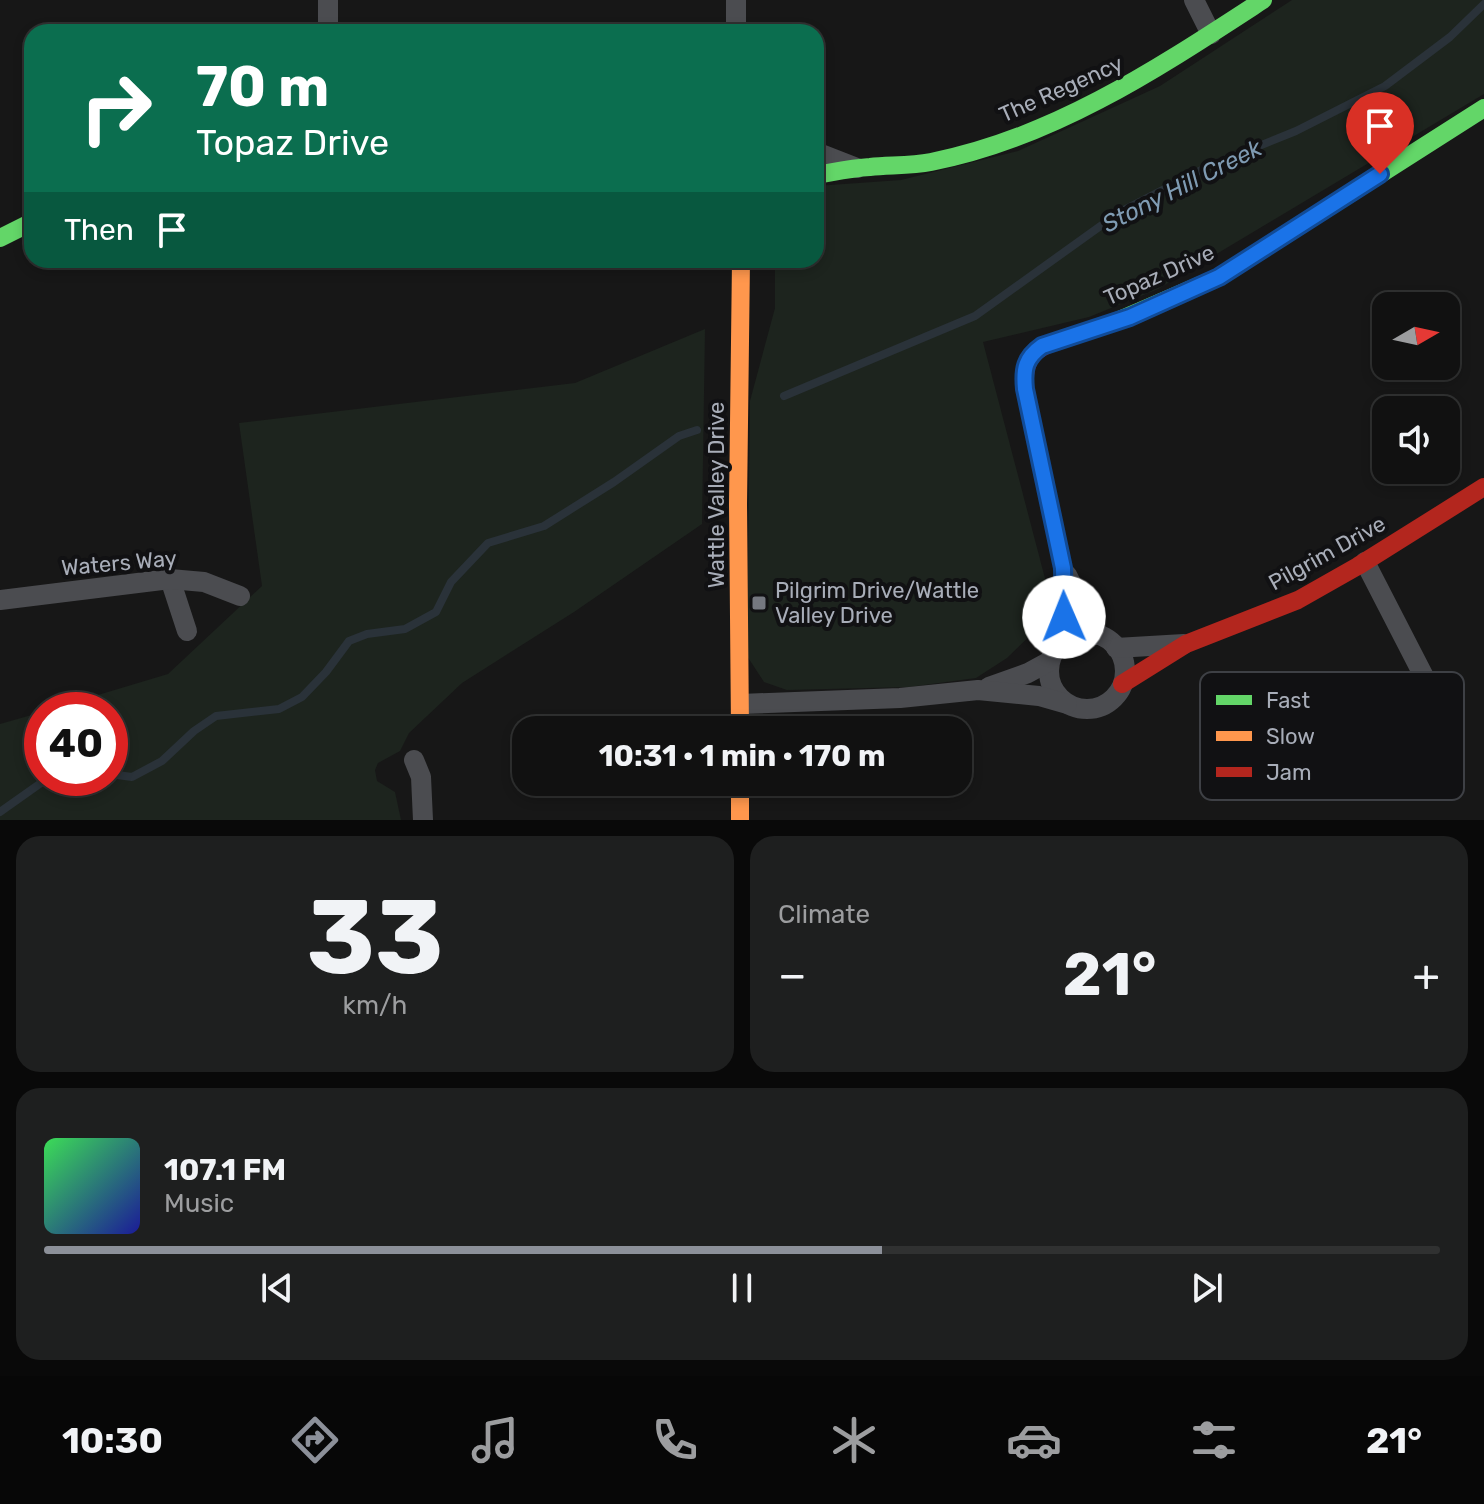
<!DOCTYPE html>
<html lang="en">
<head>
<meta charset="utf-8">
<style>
  body { margin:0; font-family:Rubik,sans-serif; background:#1e1f1f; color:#f1f3f6; height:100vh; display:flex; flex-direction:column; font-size:30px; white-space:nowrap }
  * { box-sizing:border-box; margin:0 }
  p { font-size:26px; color:#9c9d9f }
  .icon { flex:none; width:44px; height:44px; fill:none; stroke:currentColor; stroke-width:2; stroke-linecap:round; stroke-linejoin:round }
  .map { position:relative; height:820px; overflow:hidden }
  .panel { display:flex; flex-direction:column; gap:16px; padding:16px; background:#090909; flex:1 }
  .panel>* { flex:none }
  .guide { position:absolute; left:24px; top:24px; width:800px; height:244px; border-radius:24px; box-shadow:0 4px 12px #0003,0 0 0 2px #303131; background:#0b6e4f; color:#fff; overflow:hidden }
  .needle { width:52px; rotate:81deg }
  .fabs { position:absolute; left:1372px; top:292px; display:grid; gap:16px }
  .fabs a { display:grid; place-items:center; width:88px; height:88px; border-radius:16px; background:#111; box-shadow:0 4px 12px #0003,0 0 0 2px #303131; font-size:40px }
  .speed { position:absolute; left:24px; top:692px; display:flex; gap:16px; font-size:40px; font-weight:700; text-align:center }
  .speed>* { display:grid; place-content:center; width:104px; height:104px; border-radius:50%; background:#111; box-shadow:0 4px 12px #0003,0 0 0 2px #303131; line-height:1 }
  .speed .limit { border:12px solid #d22; background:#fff; color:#111 }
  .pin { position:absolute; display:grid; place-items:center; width:68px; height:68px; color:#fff; margin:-82px -34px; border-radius:50% 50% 50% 0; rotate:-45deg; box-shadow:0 0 8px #0007 }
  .pin .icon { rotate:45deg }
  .me { position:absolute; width:88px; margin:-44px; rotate:359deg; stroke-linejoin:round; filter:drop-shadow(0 0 6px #0008) }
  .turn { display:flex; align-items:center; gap:28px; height:168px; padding:0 40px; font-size:36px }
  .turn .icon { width:104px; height:104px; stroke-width:2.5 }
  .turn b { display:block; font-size:56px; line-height:68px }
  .then { display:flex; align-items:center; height:76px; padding:0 40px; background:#0003; gap:16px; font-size:30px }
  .big { font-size:60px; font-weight:700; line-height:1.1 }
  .panel .tile { flex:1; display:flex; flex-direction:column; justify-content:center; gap:12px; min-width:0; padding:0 28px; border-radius:24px; background:#1e1f1f }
  .panel .dial { align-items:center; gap:0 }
  .dial b { font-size:104px; line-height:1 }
  .song { display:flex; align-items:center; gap:24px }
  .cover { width:96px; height:96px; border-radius:12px; background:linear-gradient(135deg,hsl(130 70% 55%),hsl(240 70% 35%)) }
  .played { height:8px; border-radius:4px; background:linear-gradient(90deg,#8c9099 60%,#303131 60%) }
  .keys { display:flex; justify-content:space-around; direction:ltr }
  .heat { display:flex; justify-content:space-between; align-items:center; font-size:44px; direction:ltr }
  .panel .tiles { flex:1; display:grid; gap:16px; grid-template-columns:1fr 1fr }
  .tile:last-child { grid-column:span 2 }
  .trip { position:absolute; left:512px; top:716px; width:460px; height:80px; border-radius:24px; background:#111; box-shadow:0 4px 12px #0003,0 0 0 2px #303131; font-weight:700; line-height:80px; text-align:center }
  .tabs { display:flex; height:128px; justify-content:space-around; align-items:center; background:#070707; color:#9c9d9f }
  .tabs .icon { width:56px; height:56px }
  .tabs .active { color:#8c9099 }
  .tabs b { font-size:36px; color:#f1f3f6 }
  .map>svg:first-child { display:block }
  .green { fill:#1d241e }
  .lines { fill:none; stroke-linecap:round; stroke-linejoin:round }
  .stream { stroke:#2a3239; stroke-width:8 }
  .street { stroke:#4b4c50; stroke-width:20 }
  .fast { stroke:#63d668; stroke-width:18 }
  .slow { stroke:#ff974d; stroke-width:18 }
  .jam { stroke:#b3261e; stroke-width:18 }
  .route-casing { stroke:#114b97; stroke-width:20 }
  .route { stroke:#1a73e8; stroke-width:14 }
  .poi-dot { fill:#757880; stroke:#111113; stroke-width:3 }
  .labels { text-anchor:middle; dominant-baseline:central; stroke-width:8; stroke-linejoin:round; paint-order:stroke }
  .street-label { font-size:22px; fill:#a8adb8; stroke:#111113 }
  .poi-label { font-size:22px; fill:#a8adb8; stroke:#111113; text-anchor:start }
  .water-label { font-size:24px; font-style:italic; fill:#7f9bb3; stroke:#111113 }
  .key { fill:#111113; stroke:#3e4045; stroke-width:2 }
  .key-label { font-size:22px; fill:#a8adb8 }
</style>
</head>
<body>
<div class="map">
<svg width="1484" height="820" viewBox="0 0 1484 820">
  <rect width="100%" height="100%" fill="#171717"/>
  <!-- green -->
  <g class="green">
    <polygon points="1292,0 1484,0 1484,94 1158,289 1089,317 983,342 1047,586 1046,620 1007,658 976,678 909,687 787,690 764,682 747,656 750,401 775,308 775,260 816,260 816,186 901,180 1018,151 1160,86"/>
    <polygon points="705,329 702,524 574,612 462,683 409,733 400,751 378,763 375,770 377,781 395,792 401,820 0,820 0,724 42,712 42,778 110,778 110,710 48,710 168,674 262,586 239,423 575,383"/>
  </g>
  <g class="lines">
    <!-- stream -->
    <g class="stream">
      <polyline points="784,396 975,316 1120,212 1207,167 1296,131 1385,86 1450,37 1484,4"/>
      <polyline points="110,774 132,777 162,761 194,731 216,716 279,709 302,697 326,672 349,641 367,634 405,629 436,612 451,582 488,543 544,526 614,482 679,436 697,430"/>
      <polyline points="0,812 48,778"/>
    </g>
    <!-- street -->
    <g class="street">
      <polyline points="1194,0 1211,34"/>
      <polyline points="328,32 328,0"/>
      <polyline points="736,32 736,0"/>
      <polyline points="816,152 857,168"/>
      <polyline points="1365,562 1451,729 1455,741"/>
      <polyline points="1067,575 1097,635"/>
      <polyline points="170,579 187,631"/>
      <polyline points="0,600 170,579 204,582 240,596"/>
      <circle cx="1087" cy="671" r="38"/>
      <polyline points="1116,648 1184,644"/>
      <polyline points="989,687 1028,673 1050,661"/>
      <polyline points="741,704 900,698 978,690 1039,696 1067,704"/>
      <polyline points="414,760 421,777 423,820"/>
    </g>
    <!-- fast -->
    <g class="fast">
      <path d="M816,175C834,172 852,168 870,167C890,165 911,166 931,162C1054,138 1160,67 1263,0"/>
      <polyline points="0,238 32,222"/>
      <polyline points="1117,321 1219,277 1484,108"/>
    </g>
    <!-- slow -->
    <g class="slow">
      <polyline points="740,730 738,504 741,260"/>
      <polyline points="740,782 740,820"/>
    </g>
    <!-- jam -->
    <g class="jam">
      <path d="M1065,640L1063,568L1025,389C1022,353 1038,347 1068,337C1085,332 1101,327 1117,321"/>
      <polyline points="1122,684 1186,644 1298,600 1358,566 1484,487"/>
    </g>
  </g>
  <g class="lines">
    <defs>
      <path id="route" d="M1064,617L1063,568L1025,389C1023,369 1025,358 1042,346L1130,317L1219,277L1380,174"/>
    </defs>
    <!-- route casing -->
    <use href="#route" class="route-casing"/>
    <!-- route -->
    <use href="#route" class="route"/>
  </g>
  <!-- markers -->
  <rect class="poi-dot" x="751" y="595" width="16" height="16" rx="4"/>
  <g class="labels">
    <!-- street labels -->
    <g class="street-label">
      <text transform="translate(1061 89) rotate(-24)">The Regency</text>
      <text transform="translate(1159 275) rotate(-24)">Topaz Drive</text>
      <text transform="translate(716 495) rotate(-90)">Wattle Valley Drive</text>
      <text transform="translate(1327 553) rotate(-29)">Pilgrim Drive</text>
      <text transform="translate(119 563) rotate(-5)">Waters Way</text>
    </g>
    <!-- poi labels -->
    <g class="poi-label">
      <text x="775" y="590">Pilgrim Drive/Wattle<tspan x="775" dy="25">Valley Drive</tspan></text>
    </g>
    <!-- water labels -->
    <g class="water-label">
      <text transform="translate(1182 186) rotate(-27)">Stony Hill Creek</text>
    </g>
  </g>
  <!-- legend -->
  <rect x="1200" y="672" width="264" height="128" rx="12" class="key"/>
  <rect x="1216" y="695" width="36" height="10" fill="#63d668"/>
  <rect x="1216" y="731" width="36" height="10" fill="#ff974d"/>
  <rect x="1216" y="767" width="36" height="10" fill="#b3261e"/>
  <g class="key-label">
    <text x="1266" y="708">Fast</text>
    <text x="1266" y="744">Slow</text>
    <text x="1266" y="780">Jam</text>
  </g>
</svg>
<div class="fabs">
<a><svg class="needle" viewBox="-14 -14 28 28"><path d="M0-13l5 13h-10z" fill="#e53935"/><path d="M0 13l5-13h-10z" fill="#9c9d9f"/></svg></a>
<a><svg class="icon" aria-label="sound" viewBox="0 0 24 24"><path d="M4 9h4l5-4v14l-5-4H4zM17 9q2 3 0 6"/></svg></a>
</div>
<div class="speed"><div class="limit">40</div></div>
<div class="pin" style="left:1380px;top:174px;background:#d93025"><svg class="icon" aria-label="arrive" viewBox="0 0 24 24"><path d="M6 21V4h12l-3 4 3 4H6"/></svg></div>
<svg class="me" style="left:1064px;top:617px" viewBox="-20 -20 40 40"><circle r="19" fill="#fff"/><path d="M0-13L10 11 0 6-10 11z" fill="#1a73e8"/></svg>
<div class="trip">10:31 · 1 min · 170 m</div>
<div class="guide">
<div class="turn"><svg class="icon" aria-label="right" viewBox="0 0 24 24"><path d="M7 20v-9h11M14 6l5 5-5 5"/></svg><div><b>70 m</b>Topaz Drive</div></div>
<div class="then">Then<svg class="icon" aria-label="arrive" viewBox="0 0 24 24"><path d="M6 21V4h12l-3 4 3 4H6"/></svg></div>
</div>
</div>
<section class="panel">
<div class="tiles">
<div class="tile dial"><b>33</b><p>km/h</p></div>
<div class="tile"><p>Climate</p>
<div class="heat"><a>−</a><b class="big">21°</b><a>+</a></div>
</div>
<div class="tile">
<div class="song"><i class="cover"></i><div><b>107.1 FM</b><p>Music</p></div></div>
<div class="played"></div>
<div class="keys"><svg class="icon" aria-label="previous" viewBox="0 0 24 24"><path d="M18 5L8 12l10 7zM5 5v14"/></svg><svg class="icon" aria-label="pause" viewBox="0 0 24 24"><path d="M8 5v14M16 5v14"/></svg><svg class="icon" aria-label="next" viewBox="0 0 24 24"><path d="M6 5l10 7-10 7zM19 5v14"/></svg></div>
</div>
</div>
</section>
<nav class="tabs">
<b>10:30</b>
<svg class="icon active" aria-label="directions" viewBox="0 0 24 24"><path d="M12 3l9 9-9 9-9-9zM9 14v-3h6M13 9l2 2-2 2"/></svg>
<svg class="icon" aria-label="music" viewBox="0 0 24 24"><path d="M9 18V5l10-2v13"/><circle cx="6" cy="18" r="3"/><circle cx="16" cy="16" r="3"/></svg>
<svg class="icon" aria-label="phone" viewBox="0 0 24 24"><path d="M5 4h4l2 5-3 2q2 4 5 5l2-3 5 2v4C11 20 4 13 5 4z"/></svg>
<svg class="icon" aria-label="climate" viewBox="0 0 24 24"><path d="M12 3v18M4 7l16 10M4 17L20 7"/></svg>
<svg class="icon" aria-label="car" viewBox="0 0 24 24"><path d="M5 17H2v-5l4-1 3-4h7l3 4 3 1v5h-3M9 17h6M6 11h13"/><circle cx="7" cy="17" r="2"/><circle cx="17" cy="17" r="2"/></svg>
<svg class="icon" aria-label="filters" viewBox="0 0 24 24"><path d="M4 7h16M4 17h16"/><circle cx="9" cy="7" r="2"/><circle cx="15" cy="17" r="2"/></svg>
<b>21°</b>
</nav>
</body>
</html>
